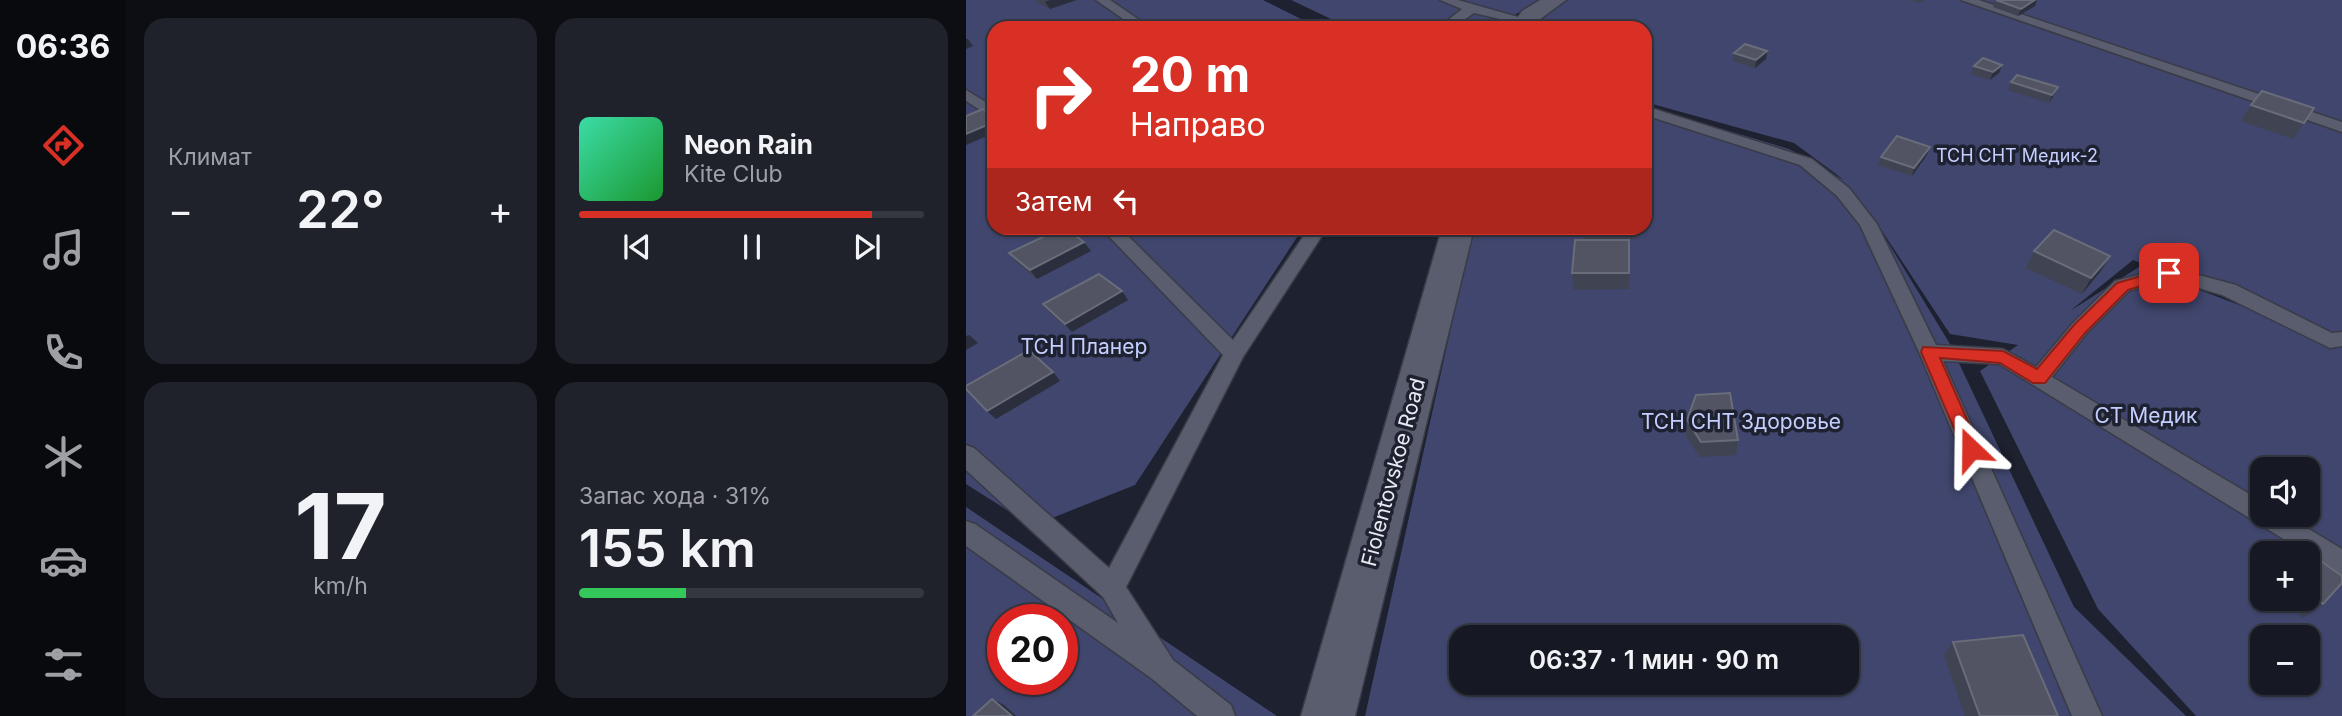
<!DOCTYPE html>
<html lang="ru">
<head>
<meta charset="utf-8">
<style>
  body { margin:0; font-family:Inter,sans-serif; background:#1f222b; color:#f1f3f6; height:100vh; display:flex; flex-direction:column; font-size:26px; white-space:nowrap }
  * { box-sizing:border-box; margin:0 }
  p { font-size:23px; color:#9ea0a6 }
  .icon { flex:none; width:38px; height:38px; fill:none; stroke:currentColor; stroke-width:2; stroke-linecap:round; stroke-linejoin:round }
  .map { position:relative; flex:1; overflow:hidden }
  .drawer { display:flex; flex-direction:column; gap:18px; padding:18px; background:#0c0e13; width:840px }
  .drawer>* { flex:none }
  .banner { position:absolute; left:21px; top:21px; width:665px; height:214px; border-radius:21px; box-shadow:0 2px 5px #0004,0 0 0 2px #353841; background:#d93025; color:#fff; overflow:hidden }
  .fabs { position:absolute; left:1284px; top:457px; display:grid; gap:14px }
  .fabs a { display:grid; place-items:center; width:70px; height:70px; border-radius:14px; background:#161923; box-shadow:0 2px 5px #0004,0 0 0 2px #353841; font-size:35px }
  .speed { position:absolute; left:21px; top:604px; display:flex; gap:14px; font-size:35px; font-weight:700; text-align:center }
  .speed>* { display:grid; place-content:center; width:91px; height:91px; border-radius:50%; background:#161923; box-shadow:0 2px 5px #0004,0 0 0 2px #353841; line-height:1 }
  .speed .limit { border:10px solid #d22; background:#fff; color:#111 }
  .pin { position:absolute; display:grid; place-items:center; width:60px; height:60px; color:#fff; margin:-30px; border-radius:14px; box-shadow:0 4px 10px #0006 }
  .me { position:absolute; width:77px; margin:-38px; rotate:337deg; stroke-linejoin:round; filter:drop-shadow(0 0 5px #0008) }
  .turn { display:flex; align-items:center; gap:24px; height:147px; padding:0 28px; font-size:32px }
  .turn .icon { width:91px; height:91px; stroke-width:2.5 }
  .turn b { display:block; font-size:49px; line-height:60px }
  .then { display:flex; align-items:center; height:66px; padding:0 28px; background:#0003; gap:14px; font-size:26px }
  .big { font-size:52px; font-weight:600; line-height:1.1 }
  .drawer .widget { flex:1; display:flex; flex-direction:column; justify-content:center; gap:10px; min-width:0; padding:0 24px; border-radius:21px; background:#1f222b }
  .drawer .dial { align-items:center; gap:0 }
  .dial b { font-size:91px; line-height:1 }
  .song { display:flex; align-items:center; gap:21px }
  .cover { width:84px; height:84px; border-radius:10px; background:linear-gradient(135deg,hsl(160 70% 55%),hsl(130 70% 35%)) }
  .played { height:7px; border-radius:4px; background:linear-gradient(90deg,#d93025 85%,#353841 85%) }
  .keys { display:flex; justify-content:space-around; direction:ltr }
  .heat { display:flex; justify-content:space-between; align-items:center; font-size:38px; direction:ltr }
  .charge { height:10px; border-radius:5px; background:linear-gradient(90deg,#34c759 31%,#353841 0) }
  .drawer .tiles { flex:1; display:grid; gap:18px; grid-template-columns:repeat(2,1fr) }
  .trip { position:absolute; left:483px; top:625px; width:410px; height:70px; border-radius:21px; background:#161923; box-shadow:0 2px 5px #0004,0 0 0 2px #353841; font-weight:600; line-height:70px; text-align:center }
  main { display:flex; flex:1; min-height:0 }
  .tab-bar { display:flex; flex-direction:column; width:126px; justify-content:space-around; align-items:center; background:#090a0e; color:#9ea0a6 }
  .tab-bar .icon { width:49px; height:49px }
  .tab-bar .current { color:#d93025 }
  .tab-bar b { font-size:32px; color:#f1f3f6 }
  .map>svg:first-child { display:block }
  .green { fill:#40466d; fill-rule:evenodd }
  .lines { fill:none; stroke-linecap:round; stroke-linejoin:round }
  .service-casing { stroke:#3a3b47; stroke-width:3 }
  .secondary-casing { stroke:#3a3b47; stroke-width:3 }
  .service { fill:#595d6d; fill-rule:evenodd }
  .secondary { fill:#595d6d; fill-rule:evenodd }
  .wall { fill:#404351 }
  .shaded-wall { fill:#2b2e3c }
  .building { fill:#525463; stroke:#696c79; stroke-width:2 }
  .route { fill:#d93025; stroke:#8d1f18; stroke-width:2 }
  .labels { text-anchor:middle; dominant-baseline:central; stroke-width:7; stroke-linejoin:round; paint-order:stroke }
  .far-park-label { font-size:18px; fill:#c5cfff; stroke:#1e212f }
  .park-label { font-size:21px; fill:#c5cfff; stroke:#1e212f }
  .street-label { font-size:21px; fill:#e7e9f3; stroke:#1e212f }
</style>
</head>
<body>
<main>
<nav class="tab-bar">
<b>06:36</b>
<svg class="icon current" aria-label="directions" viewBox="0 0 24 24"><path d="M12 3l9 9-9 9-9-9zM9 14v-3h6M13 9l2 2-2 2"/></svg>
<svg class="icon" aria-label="music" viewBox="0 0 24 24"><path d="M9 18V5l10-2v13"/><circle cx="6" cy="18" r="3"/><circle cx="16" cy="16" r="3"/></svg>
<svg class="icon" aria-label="phone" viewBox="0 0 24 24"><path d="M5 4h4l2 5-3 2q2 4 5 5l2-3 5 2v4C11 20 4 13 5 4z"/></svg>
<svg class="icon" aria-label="climate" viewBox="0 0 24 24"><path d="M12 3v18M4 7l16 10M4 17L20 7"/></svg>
<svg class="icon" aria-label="car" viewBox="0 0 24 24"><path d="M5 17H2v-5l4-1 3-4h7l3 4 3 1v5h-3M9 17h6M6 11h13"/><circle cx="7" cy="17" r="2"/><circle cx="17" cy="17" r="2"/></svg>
<svg class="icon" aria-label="filters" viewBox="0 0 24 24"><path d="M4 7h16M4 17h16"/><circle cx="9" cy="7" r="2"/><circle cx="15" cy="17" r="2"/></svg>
</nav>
<section class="drawer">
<div class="tiles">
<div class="widget"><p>Климат</p>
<div class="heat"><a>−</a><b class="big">22°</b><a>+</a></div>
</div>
<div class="widget">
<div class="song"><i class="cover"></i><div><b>Neon Rain</b><p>Kite Club</p></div></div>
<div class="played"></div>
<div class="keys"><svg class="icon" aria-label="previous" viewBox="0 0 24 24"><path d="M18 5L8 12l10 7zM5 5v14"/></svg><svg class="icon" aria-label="pause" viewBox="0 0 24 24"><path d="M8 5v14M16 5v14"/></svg><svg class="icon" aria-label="next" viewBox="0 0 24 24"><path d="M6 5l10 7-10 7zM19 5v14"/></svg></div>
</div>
<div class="widget dial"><b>17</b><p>km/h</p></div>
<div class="widget"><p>Запас хода · 31%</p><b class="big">155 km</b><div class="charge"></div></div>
</div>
</section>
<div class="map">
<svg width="1376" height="716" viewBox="0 0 1376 716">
  <rect width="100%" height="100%" fill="#1e212f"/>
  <!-- green -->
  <g class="green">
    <polygon points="0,0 297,0 353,28 28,28 28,228 337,228 169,485 66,526 0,484"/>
    <polygon points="325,0 572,0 529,28 384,28"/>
    <path d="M602,0H1376V339L1167,260L1104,311L1173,267L1376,344V716H1230L1132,609L1014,371L1052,345L984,334L906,216L984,344L1108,607L1220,716H399L507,228H679V106L823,149L878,180L828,143L679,102V28H570L579,12ZM1297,469H1342V514H1297ZM1297,553H1342V598H1297ZM495,637H880V682H495ZM1297,637H1342V682H1297Z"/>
    <path d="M0,507L311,716H0ZM37,620H96V679H37Z"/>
  </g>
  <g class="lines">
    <defs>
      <g id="service">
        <polygon points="130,0 144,0 185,28 170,28"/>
        <polygon points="474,0 492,0 566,21 560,25 508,13 486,28 472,28 496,9"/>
        <polygon points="995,0 1013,0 1376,122 1376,132"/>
        <polygon points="0,90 28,107 28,119 0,101"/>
        <polygon points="679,106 846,159 883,188 911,224 970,345 1037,349 1070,367 1106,324 1149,281 1203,267 1270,285 1366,333 1376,332 1376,346 1364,348 1256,295 1203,279 1163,291 1120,334 1086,377 1297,502 1297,514 1318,514 1376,549 1376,575 1033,364 977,361 1136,716 1106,716 953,352 894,225 871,196 834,165 679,115"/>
        <polygon points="135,228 154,228 267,340 343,228 361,228 277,357 160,587 207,660 265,705 269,716 231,716 185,678 0,546 0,521 9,524 152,623 137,597 0,470 0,445 8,448 143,568 257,355"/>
      </g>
      <g id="secondary">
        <polygon points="574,0 600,0 573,20 569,28 545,28 556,11"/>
        <polygon points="476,228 508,228 389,716 335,716"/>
      </g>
    </defs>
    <!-- service casing -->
    <use href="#service" class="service-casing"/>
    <!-- secondary casing -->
    <use href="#secondary" class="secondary-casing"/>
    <!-- service -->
    <use href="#service" class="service"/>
    <!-- secondary -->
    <use href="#secondary" class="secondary"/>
  </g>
  <!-- wall -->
  <g class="wall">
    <polygon points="70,0 111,0 84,9 71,2"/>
    <polygon points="944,0 959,0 953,3"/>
    <polygon points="1029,0 1069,6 1052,16 1027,7"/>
    <polygon points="801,51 800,59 789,68 767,61 768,53"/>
    <polygon points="1036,65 1033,73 1024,80 1005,74 1008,66"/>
    <polygon points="1045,82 1088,95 1083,103 1042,90"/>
    <polygon points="1285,105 1348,108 1327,139 1275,121"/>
    <polygon points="961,155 946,176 912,165 915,157"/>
    <polygon points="616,228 673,228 673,238 648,240 663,240 663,289 608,290 606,273 617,240"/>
    <polygon points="118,242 125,251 71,279 50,262 43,253"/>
    <polygon points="1068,251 1144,256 1134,272 1116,294 1060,268"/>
    <polygon points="162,300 106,332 84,313 77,304"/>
    <polygon points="721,420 772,440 770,455 734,457 720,436"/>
    <polygon points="1332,545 1376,576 1376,583 1357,604 1337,618 1312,598 1342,598 1342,553 1321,553"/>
    <polygon points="1297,577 1297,587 1291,583"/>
    <polygon points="987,642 1092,716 999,716 978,655"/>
  </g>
  <!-- shaded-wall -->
  <g class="shaded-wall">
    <polygon points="84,0 111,0 84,9 79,2"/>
    <polygon points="1069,0 1071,0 1069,6 1052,16 1055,9"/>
    <polygon points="0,39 2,39 7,46 0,49"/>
    <polygon points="801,51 800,59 789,68 790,60"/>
    <polygon points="1036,65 1033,73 1024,80 1027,72"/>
    <polygon points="1092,87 1088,95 1083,103 1086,95"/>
    <polygon points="28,122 28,133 0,145 0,134"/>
    <polygon points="964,147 961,155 946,176 948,168"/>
    <polygon points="118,242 125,251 71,279 64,270"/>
    <polygon points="1144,256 1134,272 1116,294 1125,278"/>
    <polygon points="156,291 162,300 106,332 99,324"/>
    <polygon points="3,335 12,343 0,350 0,336"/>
    <polygon points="87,372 94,381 30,419 21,411"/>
    <polygon points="26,699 38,705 50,716 46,716"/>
  </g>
  <!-- building -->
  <g class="building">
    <polygon points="1030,0 1069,0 1055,9"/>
    <polygon points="779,44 801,51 790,60 768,53"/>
    <polygon points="1017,58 1036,65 1027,72 1008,66"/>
    <polygon points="1051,75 1092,87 1086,95 1045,82"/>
    <polygon points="1296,91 1348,108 1338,123 1285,105"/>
    <polygon points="17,109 28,117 28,122 0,134 0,116"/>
    <polygon points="931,136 964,147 948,168 915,157"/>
    <polygon points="96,228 99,228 118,242 64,270 43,253"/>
    <polygon points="1088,230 1144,256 1125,278 1068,251"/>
    <polygon points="609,240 663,240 663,273 606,273"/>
    <polygon points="133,274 156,291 99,324 77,304"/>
    <polygon points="63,350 87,372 21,411 0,389 0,386"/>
    <polygon points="764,393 772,440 735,442 721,420 730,395"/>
    <polygon points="1332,545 1376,576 1376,583 1357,604 1342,593 1342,553 1324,553"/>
    <polygon points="1057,635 1092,716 1014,716 987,642"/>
    <polygon points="26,699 46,716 7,716"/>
  </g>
  <!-- route -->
  <polygon class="route" points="1203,268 1210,273 1208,276 1162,290 1119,333 1079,383 1067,383 1034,363 974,358 1014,449 1011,454 1005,456 999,454 955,352 957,347 1037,351 1071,369 1108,325 1151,283"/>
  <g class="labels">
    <!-- far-park labels -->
    <g class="far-park-label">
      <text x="1051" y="155">ТСН СНТ Медик-2</text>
    </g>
    <!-- park labels -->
    <g class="park-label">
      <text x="118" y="346">ТСН Планер</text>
      <text x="1180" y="415">СТ Медик</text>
      <text x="775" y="421">ТСН СНТ Здоровье</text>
    </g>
    <!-- street labels -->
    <g class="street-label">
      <text transform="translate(427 472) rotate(-75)">Fiolentovskoe Road</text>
    </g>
  </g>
</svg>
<div class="fabs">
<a><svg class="icon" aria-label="sound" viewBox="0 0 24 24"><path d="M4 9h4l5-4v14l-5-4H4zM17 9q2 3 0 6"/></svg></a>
<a>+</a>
<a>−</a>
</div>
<div class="speed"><div class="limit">20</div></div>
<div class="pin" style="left:1203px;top:273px;background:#d93025"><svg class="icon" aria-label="arrive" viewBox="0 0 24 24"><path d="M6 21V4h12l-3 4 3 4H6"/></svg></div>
<svg class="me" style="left:1005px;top:449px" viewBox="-20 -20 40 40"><path d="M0-17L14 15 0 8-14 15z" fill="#d93025" stroke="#fff" stroke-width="4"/></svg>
<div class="trip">06:37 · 1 мин · 90 m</div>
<div class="banner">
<div class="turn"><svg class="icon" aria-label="right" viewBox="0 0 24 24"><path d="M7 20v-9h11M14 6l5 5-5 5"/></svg><div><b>20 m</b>Направо</div></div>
<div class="then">Затем<svg class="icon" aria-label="left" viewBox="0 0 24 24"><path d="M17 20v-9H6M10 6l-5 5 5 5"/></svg></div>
</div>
</div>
</main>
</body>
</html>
